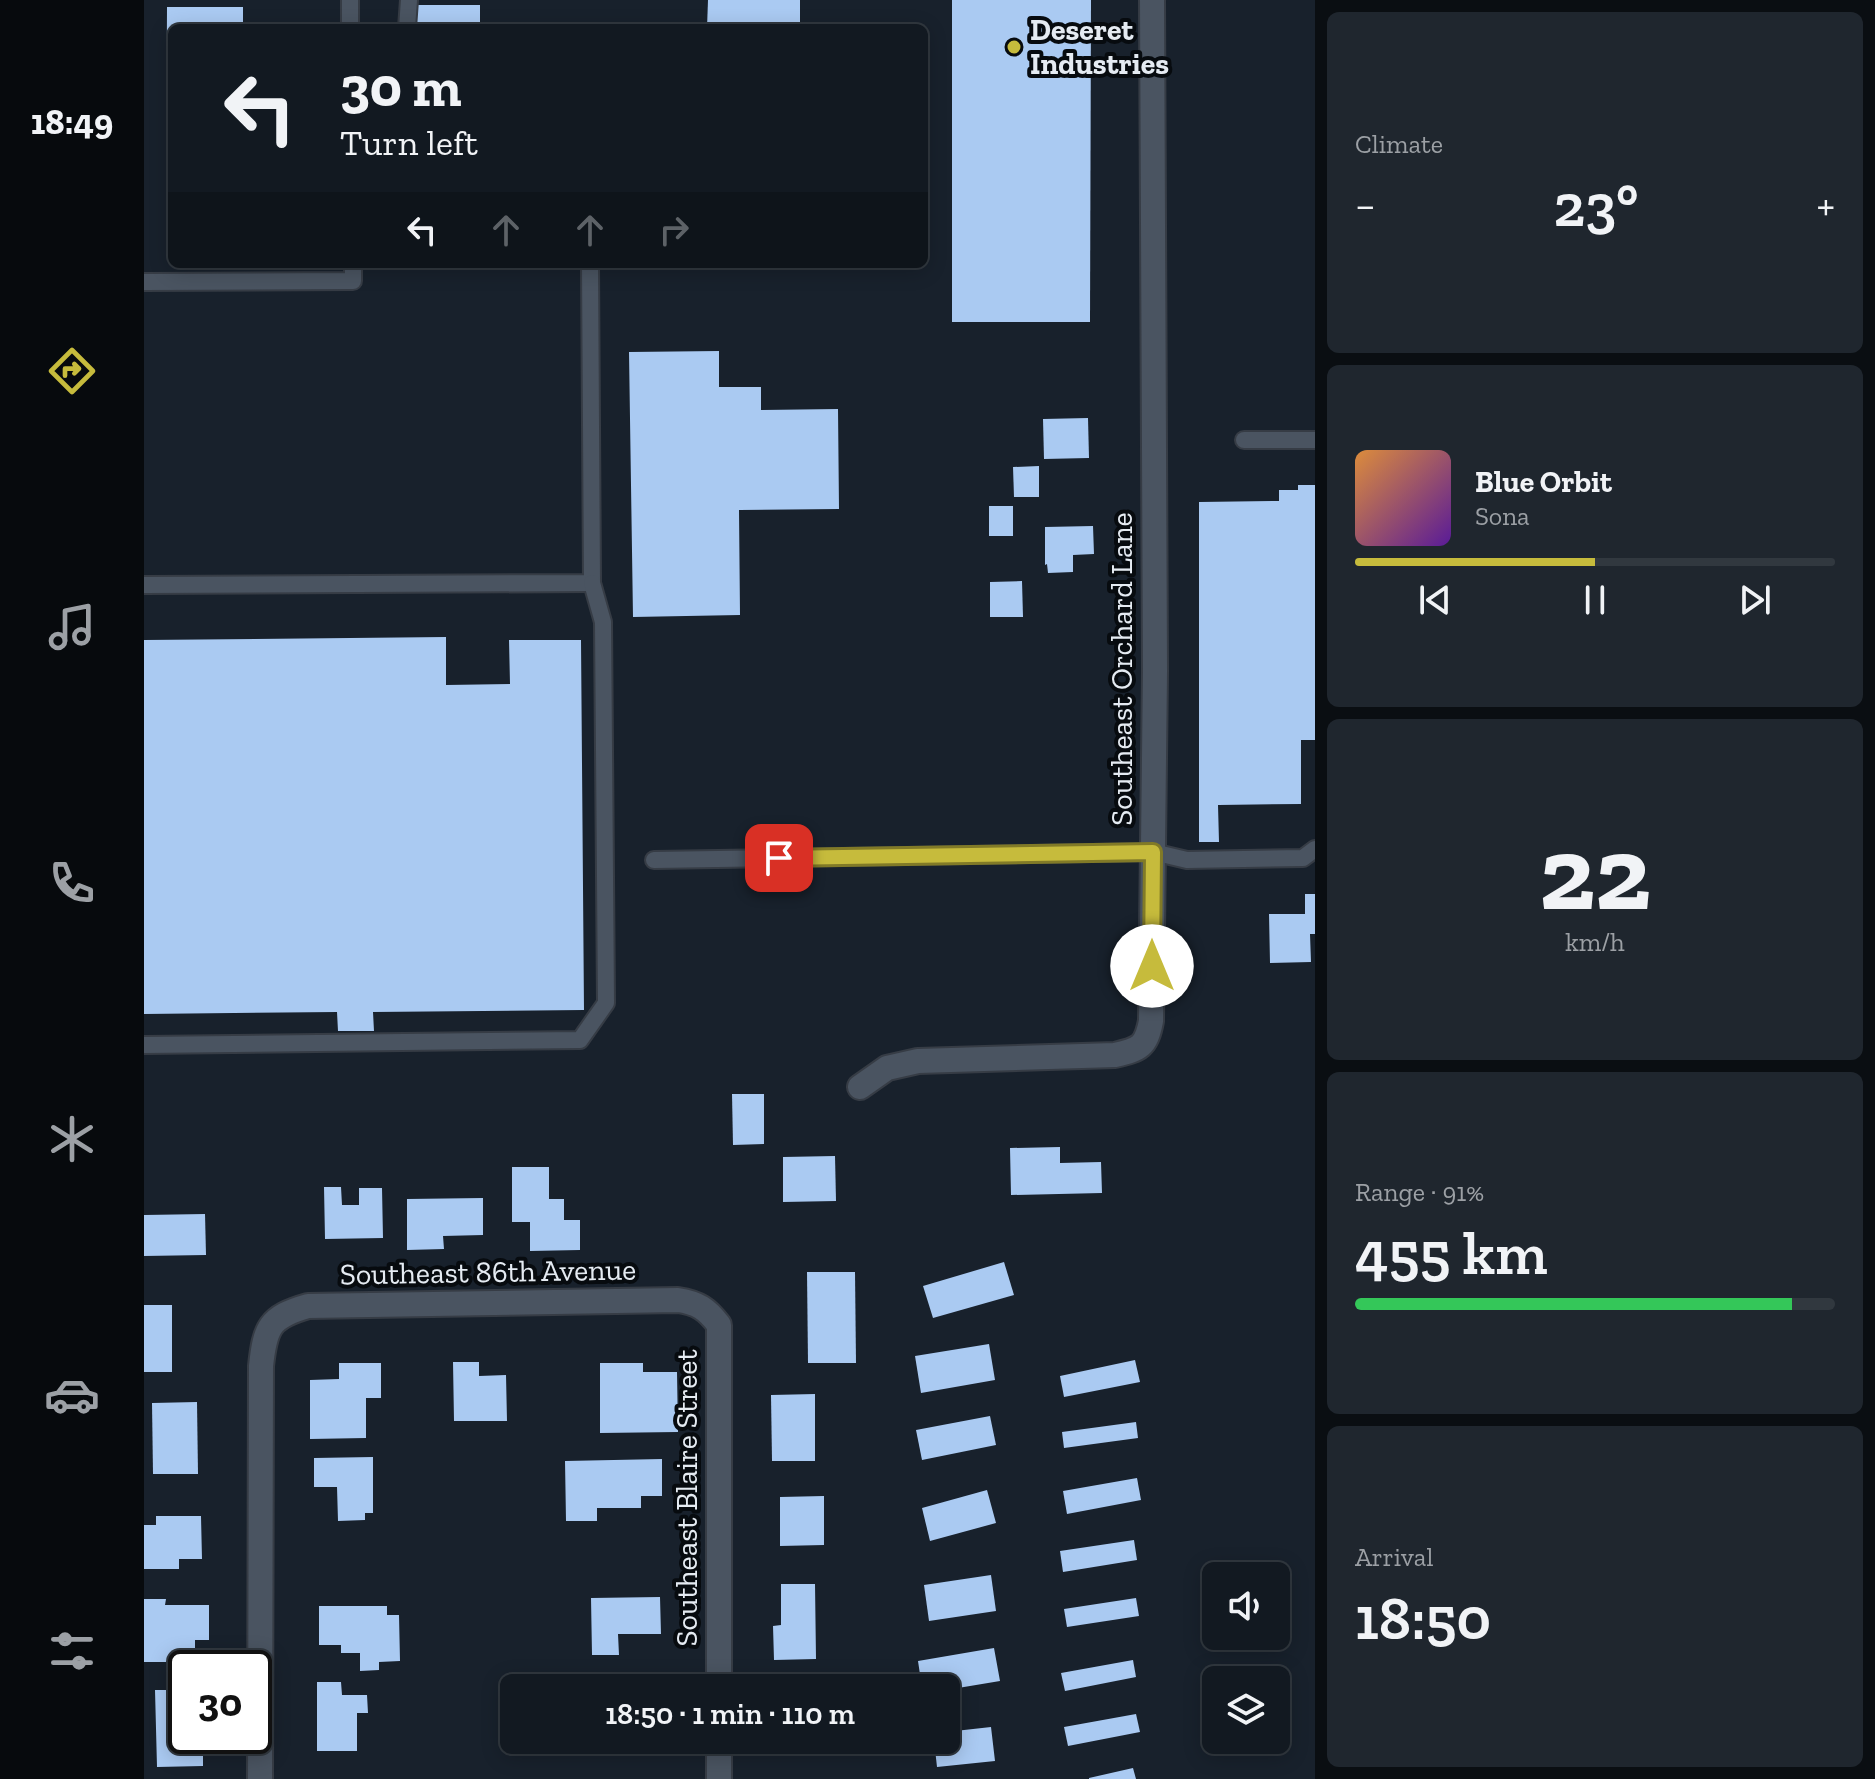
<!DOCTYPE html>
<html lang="en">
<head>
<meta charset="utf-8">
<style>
  body { margin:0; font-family:"Zilla Slab",serif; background:#1f262e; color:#f1f3f6; height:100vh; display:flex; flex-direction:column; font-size:30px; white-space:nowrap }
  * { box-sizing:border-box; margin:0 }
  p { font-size:26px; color:#9ca0a5 }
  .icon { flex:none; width:44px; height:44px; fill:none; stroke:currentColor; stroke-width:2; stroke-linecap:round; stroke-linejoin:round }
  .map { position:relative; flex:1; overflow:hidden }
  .details { display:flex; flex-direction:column; gap:12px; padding:12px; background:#0a0e12; width:560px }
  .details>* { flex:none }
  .top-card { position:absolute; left:24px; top:24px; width:760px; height:244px; border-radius:12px; box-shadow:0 4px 20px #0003,0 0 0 2px #31383f; background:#121921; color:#f1f3f6; overflow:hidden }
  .buttons { position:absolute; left:1058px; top:1562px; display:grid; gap:16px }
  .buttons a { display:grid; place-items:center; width:88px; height:88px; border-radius:12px; background:#121921; box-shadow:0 4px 20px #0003,0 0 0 2px #31383f; font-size:40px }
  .speed { position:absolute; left:24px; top:1650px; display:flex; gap:16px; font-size:40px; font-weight:700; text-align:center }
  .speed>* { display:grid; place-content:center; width:104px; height:104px; border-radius:50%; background:#121921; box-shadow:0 4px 20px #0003,0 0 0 2px #31383f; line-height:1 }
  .speed .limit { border:4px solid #111; border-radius:12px; background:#fff; color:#111 }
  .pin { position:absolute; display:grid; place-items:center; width:68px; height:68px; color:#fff; margin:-34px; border-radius:16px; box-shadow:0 4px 12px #0006 }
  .me { position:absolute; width:88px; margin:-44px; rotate:0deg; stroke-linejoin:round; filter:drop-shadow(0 0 6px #0008) }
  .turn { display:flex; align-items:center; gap:28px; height:168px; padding:0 40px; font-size:36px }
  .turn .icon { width:104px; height:104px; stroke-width:2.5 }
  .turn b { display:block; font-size:56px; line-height:68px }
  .lanes { display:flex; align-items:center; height:76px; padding:0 40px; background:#0003; justify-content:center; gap:40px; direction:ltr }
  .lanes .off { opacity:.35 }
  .big { font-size:60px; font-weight:600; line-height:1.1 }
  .details .widget { flex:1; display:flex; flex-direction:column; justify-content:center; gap:12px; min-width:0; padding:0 28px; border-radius:12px; background:#1f262e }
  .details .dial { align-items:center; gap:0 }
  .dial b { font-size:104px; line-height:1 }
  .song { display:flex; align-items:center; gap:24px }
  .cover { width:96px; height:96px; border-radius:12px; background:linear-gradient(135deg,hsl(30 70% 55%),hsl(270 70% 35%)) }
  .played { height:8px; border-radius:4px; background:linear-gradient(90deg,#c6bb3c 50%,#31383f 50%) }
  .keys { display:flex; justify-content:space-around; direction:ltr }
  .heat { display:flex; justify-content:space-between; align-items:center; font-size:44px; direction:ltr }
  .charge { height:12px; border-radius:6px; background:linear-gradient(90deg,#34c759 91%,#31383f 0) }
  .trip { position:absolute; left:356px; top:1674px; width:460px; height:80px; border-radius:12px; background:#121921; box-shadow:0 4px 20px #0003,0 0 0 2px #31383f; font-weight:600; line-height:80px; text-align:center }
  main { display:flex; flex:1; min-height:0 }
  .tab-bar { display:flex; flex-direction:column; width:144px; justify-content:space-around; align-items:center; background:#070a0d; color:#9ca0a5 }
  .tab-bar .icon { width:56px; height:56px }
  .tab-bar .active { color:#c6bb3c }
  .tab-bar b { font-size:36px; color:#f1f3f6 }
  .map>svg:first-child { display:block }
  .building { fill:#aacaf2 }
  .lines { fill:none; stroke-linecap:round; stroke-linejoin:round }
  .lane-casing { stroke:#363c45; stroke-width:20 }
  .street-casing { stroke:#363c45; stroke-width:28 }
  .lane { stroke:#4a5461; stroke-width:16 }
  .street { stroke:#4a5461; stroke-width:24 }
  .route-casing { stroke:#817a27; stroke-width:20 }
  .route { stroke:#c6bb3c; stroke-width:14 }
  .poi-dot { fill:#c6bb3c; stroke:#070b0f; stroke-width:3 }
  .labels { text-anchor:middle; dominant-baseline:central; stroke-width:8; stroke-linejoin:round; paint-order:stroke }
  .poi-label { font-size:30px; font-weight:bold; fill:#e5ebf2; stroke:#070b0f; text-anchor:start }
  .street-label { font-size:30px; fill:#e5ebf2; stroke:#070b0f }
</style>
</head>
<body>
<main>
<nav class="tab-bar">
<b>18:49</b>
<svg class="icon active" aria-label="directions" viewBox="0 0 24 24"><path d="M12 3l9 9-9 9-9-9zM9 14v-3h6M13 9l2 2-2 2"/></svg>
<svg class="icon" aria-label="music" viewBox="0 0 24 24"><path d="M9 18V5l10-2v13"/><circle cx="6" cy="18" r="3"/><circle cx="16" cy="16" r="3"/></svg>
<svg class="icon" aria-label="phone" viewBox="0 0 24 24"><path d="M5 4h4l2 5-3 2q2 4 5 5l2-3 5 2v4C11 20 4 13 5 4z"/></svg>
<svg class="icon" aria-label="climate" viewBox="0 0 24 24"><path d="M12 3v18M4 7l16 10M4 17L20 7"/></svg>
<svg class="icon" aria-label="car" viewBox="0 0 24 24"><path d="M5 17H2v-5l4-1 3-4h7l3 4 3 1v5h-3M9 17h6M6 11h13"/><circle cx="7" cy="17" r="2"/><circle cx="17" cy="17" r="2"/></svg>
<svg class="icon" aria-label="filters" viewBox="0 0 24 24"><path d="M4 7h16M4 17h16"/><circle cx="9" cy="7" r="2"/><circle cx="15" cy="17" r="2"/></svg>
</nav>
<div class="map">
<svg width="1171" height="1779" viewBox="0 0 1171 1779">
  <rect width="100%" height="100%" fill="#18212c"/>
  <!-- building -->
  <g class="building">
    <polygon points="564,0 656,0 656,28 563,28"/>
    <polygon points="808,0 947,0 946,322 808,322"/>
    <rect x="272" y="5" width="64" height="23"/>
    <polygon points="23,7 99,7 99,28 28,28 28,199 22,199"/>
    <polygon points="575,351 575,387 617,387 617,410 694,409 695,509 595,510 596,615 489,617 485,352"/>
    <polygon points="944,418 945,458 900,459 899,419"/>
    <polygon points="895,466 895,497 870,497 869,467"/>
    <polygon points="1154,485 1171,485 1171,740 1157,740 1157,804 1074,805 1075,842 1055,842 1055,502 1135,501 1135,490 1154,490"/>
    <rect x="845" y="506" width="24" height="30"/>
    <polygon points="949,526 950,554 929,555 929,572 904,573 903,564 901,565 901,527"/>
    <polygon points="878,581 879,617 846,617 846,582"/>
    <polygon points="302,637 302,685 366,684 365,640 437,640 440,1010 229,1012 230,1031 194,1031 193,1012 0,1014 0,640"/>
    <polygon points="1161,894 1171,894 1171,934 1166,934 1167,962 1126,963 1125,914 1161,914"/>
    <polygon points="588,1094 620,1094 620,1144 589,1145"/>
    <polygon points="916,1147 916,1163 957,1162 958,1193 867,1195 866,1148"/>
    <polygon points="691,1156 692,1201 639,1202 639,1157"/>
    <polygon points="368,1167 405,1167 405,1199 420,1199 420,1220 436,1220 436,1250 386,1251 386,1222 368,1222"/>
    <polygon points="180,1187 197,1187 198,1205 215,1205 215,1188 238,1188 239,1238 181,1239"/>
    <polygon points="339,1198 339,1235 299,1236 300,1249 263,1250 263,1199"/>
    <polygon points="61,1214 62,1255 0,1256 0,1215"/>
    <polygon points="860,1262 870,1295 789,1318 779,1286"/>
    <polygon points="663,1272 711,1272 712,1363 664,1363"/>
    <rect x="0" y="1305" width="28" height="67"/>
    <polygon points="845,1344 851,1380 777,1393 771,1356"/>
    <polygon points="991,1360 996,1382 920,1397 916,1376"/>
    <polygon points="309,1362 335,1362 335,1376 362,1375 363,1421 310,1421"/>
    <polygon points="195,1363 237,1363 237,1398 222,1398 222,1438 166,1439 166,1380 195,1379"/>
    <polygon points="456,1363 499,1363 499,1372 533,1372 534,1432 456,1433"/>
    <polygon points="671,1394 671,1461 628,1461 627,1395"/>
    <polygon points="53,1402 54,1474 9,1474 8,1403"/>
    <polygon points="846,1416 852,1445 778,1460 772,1430"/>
    <polygon points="992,1422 994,1438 920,1448 918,1432"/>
    <polygon points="229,1457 229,1513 221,1513 221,1520 194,1521 193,1487 170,1487 170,1458"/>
    <polygon points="518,1459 518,1496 497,1496 497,1508 453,1508 453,1521 422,1521 421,1461"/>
    <polygon points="993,1478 997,1500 923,1514 919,1491"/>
    <polygon points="843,1490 852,1523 786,1541 778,1508"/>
    <polygon points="680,1496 680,1545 636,1546 636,1497"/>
    <polygon points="12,1516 57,1516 58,1559 35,1559 35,1569 0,1569 0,1525 12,1525"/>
    <polygon points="990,1540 993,1560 919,1572 916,1551"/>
    <polygon points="847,1575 852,1611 785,1621 780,1585"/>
    <polygon points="637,1584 671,1584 672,1659 630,1660 629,1626 637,1625"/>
    <polygon points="516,1597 517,1634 474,1634 475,1655 448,1655 447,1598"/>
    <polygon points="992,1598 995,1616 923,1627 920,1609"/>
    <polygon points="0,1599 22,1599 21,1605 65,1605 65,1640 51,1640 51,1662 0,1662"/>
    <polygon points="175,1606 243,1606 243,1615 255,1615 256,1661 235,1662 235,1670 216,1671 216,1653 197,1653 197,1645 175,1645"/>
    <polygon points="850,1648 856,1681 802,1690 802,1688 778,1688 774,1661"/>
    <polygon points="989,1660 992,1677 921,1691 917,1673"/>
    <polygon points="173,1682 197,1682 198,1695 223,1695 224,1713 213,1713 213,1751 173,1751"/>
    <rect x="483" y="1684" width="37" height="4"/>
    <polygon points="11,1690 42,1690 42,1736 59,1736 59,1766 13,1767"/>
    <polygon points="992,1714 996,1732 924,1746 920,1727"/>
    <polygon points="847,1727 851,1761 793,1767 790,1740 802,1740 802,1732"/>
    <polygon points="483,1740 521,1740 521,1752 483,1753"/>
    <polygon points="989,1768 992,1779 945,1779 945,1778"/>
  </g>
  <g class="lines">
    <defs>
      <g id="lane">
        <polyline points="206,0 206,28"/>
        <polyline points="263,28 265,0"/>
        <polyline points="0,282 209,281 209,264"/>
        <polyline points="1100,440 1171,440"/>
        <polyline points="0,585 448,583 446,264"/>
        <polyline points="510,860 1009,852 1043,860 1159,858 1171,849"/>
        <polyline points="0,1045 436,1040 462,1003 459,622 448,583"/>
      </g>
      <g id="street">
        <path d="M716,1087L743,1068L774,1061L971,1055C996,1049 1002,1047 1007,1021L1011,671L1008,0"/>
        <polyline points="575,1740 575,1779"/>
        <path d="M116,1779L117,1366C121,1328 125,1317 164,1306L534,1300C554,1303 563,1309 575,1325V1688"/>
      </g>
    </defs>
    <!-- lane casing -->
    <use href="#lane" class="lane-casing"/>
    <!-- street casing -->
    <use href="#street" class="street-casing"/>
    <!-- lane -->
    <use href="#lane" class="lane"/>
    <!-- street -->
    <use href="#street" class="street"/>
  </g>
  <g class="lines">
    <defs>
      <polyline id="route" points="635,858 1009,852 1008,966"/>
    </defs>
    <!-- route casing -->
    <use href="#route" class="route-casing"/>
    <!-- route -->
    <use href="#route" class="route"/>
  </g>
  <!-- markers -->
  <circle class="poi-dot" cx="870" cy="47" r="8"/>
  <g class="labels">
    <!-- poi labels -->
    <g class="poi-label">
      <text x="886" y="30">Deseret<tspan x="886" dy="34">Industries</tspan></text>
    </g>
    <!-- street labels -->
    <g class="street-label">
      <text transform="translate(978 669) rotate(-90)">Southeast Orchard Lane</text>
      <text transform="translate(344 1272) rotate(-1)">Southeast 86th Avenue</text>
      <text transform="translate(543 1498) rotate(-90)">Southeast Blaire Street</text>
    </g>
  </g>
</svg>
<div class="buttons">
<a><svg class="icon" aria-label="sound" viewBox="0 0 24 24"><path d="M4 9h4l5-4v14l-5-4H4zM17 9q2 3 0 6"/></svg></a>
<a><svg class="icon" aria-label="layers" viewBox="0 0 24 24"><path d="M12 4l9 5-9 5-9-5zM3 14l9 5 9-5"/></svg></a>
</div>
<div class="speed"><div class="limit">30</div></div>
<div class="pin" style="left:635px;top:858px;background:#d93025"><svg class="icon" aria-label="arrive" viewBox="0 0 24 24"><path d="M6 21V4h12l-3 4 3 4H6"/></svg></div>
<svg class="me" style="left:1008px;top:966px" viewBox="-20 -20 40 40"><circle r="19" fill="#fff"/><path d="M0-13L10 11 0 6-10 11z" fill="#c6bb3c"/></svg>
<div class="trip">18:50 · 1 min · 110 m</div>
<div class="top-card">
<div class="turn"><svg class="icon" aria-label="left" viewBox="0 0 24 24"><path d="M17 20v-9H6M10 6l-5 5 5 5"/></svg><div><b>30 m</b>Turn left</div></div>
<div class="lanes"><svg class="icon" aria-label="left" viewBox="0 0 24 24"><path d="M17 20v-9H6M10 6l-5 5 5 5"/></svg><svg class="icon off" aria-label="ahead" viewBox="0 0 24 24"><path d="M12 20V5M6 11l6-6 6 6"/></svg><svg class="icon off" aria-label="ahead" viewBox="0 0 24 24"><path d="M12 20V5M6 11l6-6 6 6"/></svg><svg class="icon off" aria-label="right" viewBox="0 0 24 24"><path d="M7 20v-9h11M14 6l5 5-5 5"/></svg></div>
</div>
</div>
<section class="details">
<div class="widget"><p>Climate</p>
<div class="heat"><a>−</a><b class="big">23°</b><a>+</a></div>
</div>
<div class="widget">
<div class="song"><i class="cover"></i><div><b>Blue Orbit</b><p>Sona</p></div></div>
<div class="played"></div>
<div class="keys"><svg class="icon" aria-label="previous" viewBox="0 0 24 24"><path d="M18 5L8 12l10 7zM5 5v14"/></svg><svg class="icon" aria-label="pause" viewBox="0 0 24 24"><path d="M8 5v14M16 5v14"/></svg><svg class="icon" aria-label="next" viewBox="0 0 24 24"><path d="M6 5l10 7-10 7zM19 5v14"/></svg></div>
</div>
<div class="widget dial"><b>22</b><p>km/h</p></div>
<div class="widget"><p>Range · 91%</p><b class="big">455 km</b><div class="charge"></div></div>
<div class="widget"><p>Arrival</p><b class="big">18:50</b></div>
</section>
</main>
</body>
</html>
